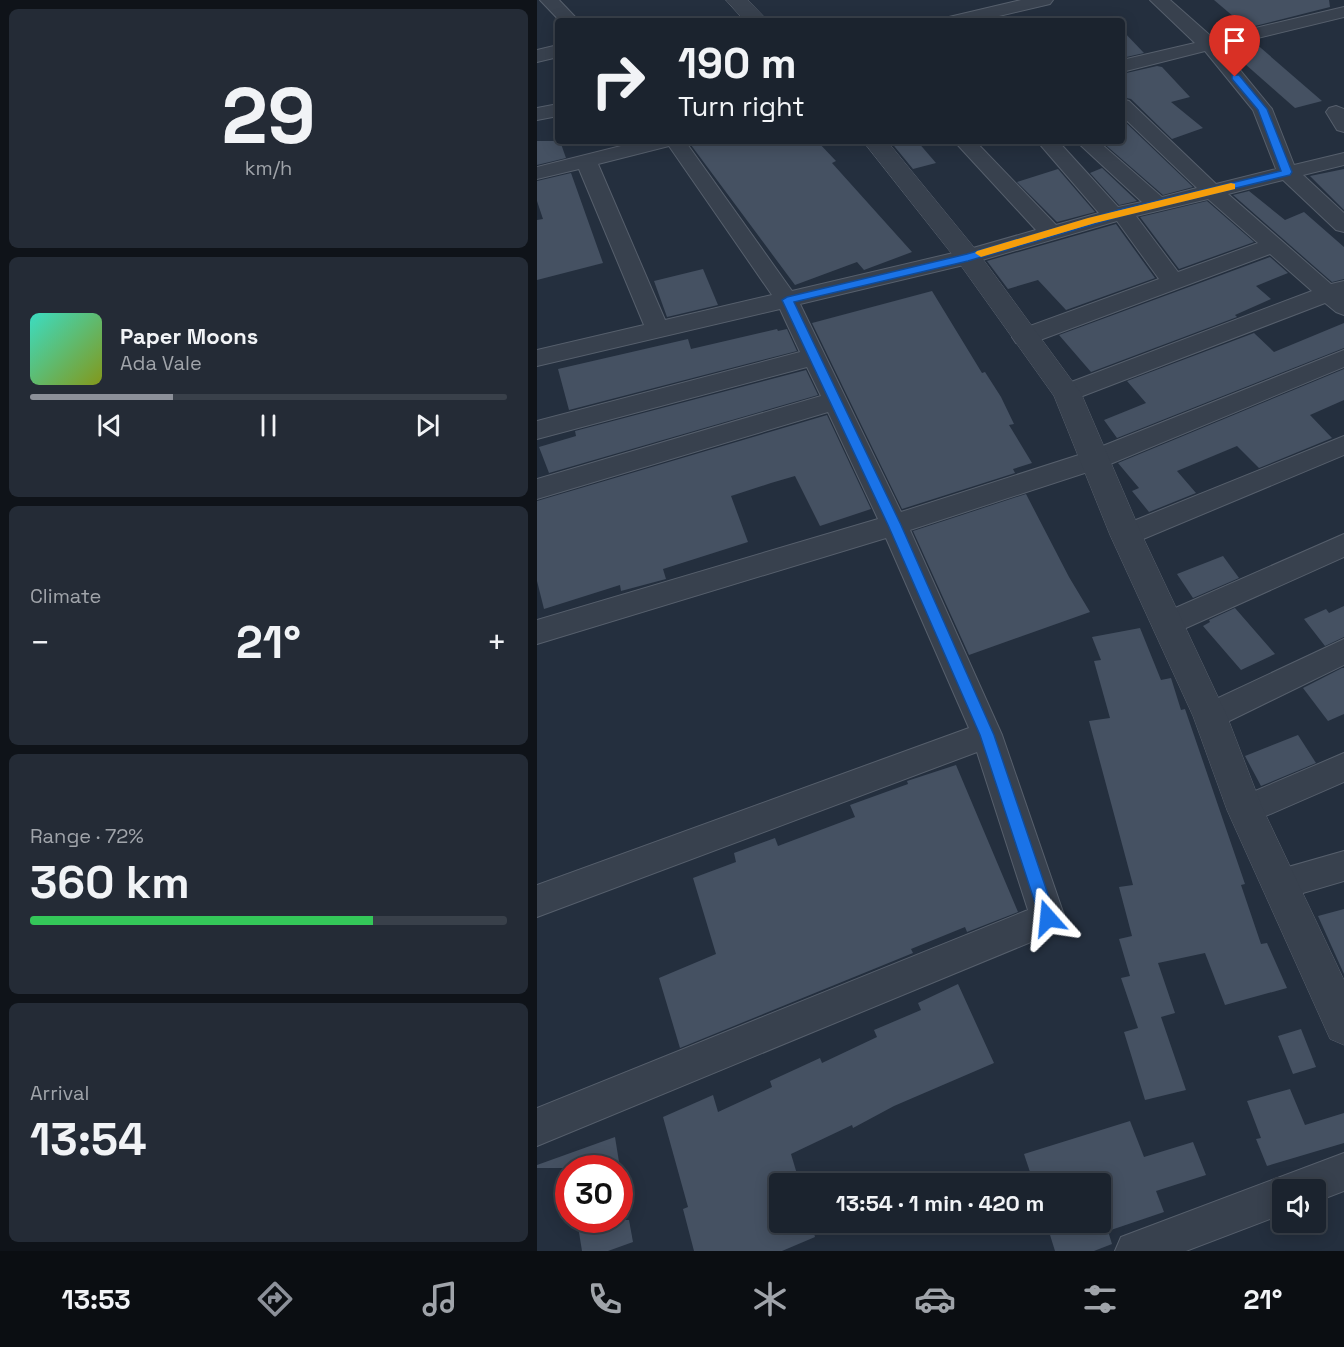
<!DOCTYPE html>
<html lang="en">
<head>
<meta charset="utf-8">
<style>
  body { margin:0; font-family:"Space Grotesk",sans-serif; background:#242b36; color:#f1f3f6; height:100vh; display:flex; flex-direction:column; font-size:22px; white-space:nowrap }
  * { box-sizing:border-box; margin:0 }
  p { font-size:20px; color:#a0a4aa }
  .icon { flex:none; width:33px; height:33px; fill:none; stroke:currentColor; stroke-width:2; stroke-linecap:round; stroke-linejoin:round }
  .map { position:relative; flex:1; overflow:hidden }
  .details { display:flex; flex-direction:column; gap:9px; padding:9px; background:#0f1319; width:537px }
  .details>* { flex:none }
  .guide { position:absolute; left:18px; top:18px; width:570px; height:126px; border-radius:6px; box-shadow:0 3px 15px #0003,0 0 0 2px #39404a; background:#1b232e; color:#f1f3f6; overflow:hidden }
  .fabs { position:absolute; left:735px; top:1179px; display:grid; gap:12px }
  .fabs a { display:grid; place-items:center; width:54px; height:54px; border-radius:6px; background:#1b232e; box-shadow:0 3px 15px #0003,0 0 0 2px #39404a; font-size:30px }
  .speed { position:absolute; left:18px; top:1155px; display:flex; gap:12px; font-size:30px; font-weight:700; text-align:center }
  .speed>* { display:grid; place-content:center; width:78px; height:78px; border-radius:50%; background:#1b232e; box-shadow:0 3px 15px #0003,0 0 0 2px #39404a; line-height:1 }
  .speed .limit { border:9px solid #d22; background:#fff; color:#111 }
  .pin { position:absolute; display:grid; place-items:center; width:51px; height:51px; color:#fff; margin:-62px -26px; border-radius:50% 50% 50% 0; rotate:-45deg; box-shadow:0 0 6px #0007 }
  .pin .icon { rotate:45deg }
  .me { position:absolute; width:66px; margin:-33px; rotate:342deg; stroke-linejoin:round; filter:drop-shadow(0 0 4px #0008) }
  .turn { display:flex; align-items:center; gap:21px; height:126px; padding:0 24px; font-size:27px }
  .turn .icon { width:78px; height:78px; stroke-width:2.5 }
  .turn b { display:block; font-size:42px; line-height:51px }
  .big { font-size:45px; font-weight:600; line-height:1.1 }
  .details .card { flex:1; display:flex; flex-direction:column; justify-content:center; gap:9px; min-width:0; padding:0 21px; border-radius:9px; background:#242b36 }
  .details .dial { align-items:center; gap:0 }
  .dial b { font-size:78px; line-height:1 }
  .song { display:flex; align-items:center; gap:18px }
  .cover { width:72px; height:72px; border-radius:9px; background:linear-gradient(135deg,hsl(170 70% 55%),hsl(70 70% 35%)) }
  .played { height:6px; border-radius:3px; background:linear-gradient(90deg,#8c9099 30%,#39404a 30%) }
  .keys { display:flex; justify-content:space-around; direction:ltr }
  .heat { display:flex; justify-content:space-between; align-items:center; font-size:33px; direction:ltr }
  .charge { height:9px; border-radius:4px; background:linear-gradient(90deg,#34c759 72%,#39404a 0) }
  .trip { position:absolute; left:232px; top:1173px; width:342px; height:60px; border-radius:6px; background:#1b232e; box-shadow:0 3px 15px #0003,0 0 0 2px #39404a; font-weight:600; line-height:60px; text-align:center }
  .dock { display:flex; height:96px; justify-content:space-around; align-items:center; background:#0b0e12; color:#a0a4aa }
  .dock .icon { width:42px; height:42px }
  .dock .active { color:#8c9099 }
  .dock b { font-size:27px; color:#f1f3f6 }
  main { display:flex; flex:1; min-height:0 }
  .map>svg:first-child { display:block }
  .building { fill:#455162 }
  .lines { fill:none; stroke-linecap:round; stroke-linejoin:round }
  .minor-casing { stroke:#565f6c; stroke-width:2 }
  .tertiary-casing { stroke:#565f6c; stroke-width:1 }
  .minor { fill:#38414e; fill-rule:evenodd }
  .tertiary { fill:#38414e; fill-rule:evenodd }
  .route { fill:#1a73e8; stroke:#114b97; stroke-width:1.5 }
  .slow { fill:#f59e0b }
</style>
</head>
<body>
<main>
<section class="details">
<div class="card dial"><b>29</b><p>km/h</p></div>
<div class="card">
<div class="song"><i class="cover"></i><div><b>Paper Moons</b><p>Ada Vale</p></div></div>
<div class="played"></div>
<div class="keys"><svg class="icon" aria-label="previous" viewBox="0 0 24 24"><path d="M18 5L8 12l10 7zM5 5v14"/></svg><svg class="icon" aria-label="pause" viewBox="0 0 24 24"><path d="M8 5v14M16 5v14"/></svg><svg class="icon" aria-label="next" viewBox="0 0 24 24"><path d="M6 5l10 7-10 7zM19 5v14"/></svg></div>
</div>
<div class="card"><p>Climate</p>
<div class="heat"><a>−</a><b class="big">21°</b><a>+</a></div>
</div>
<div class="card"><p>Range · 72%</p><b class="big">360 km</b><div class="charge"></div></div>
<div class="card"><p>Arrival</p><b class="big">13:54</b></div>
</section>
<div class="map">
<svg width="807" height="1251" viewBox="0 0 807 1251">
  <rect width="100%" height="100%" fill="#242f3e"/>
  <!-- building -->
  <g class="building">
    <polygon points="677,0 792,0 793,7 710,28"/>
    <polygon points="585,30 607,53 585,58"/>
    <polygon points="717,42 785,101 758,108 691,49"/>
    <polygon points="620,66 625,67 653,97 634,102 666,128 635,139 594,99 585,97 585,74"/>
    <polygon points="585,119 656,187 626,195 564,141 585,141"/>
    <polygon points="0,141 23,141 29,158 0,165"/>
    <polygon points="151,141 280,141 299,161 295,163 375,252 327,270 320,262 258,285"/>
    <polygon points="353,141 380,141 399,163 376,169"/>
    <polygon points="565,168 600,201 582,205 553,173"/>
    <polygon points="521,169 558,212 520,222 480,182"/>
    <polygon points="807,169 807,210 773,176"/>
    <polygon points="34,173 66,263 0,280 0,220 6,219 0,201 0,181"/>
    <polygon points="712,191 748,220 767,212 807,247 807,279 795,282 696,195"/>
    <polygon points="670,201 717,242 642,269 603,217"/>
    <polygon points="579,224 618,278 529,310 501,280 471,289 450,261"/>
    <polygon points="733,257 751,273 719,286 734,299 698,315 700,317 554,372 522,335"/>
    <polygon points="166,269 181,305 130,317 117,281"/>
    <polygon points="395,291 445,373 448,372 464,397 477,424 472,425 495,463 476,469 478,473 365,509 275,323"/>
    <polygon points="807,323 807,348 580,438 567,420 609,403 590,381 717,333 737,352"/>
    <polygon points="240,329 241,331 250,329 260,351 32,410 21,369 151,339 154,349"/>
    <polygon points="807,369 807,400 773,415 795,438 722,468 700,446 640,471 659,493 612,512 595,491 602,488 581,463"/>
    <polygon points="269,370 281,395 12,473 2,447 39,436 38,431"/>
    <polygon points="290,415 334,509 283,526 258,476 234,483 194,496 211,542 126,569 129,579 84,591 83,585 7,609 0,581 0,501"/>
    <polygon points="489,494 532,577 553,612 432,655 376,531"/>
    <polygon points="686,556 702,578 656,598 640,574"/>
    <polygon points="807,606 807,637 788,646 767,619 789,609 792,613"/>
    <polygon points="698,608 738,654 704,670 666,626 673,622 672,620"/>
    <polygon points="603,628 624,680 634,678 644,710 648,709 708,884 704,885 724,944 730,943 750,988 688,1005 668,953 621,963 638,1013 624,1017 649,1090 608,1100 587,1032 601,1028 584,978 593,976 582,939 595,936 582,887 596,885 552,721 573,718 557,661 564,660 555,637"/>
    <polygon points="805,668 807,668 807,714 791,721 766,688"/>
    <polygon points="761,735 779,763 724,786 708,756"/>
    <polygon points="419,765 481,912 430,932 428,927 374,949 376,953 143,1048 122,978 179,954 156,878 199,862 197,853 238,838 241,846 318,817 313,805 371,784 370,781"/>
    <polygon points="807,909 807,974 781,916"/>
    <polygon points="421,984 457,1063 357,1106 316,1128 315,1125 254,1154 263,1184 243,1184 243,1222 274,1222 278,1237 245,1251 157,1251 146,1209 151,1207 126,1117 176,1095 181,1112 235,1087 233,1081 283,1058 285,1063 340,1037 337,1030 384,1010 381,1003"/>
    <polygon points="764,1029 779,1067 756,1074 741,1036"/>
    <polygon points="753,1089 768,1125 807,1113 807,1143 730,1166 719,1139 724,1138 710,1101"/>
    <polygon points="593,1121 607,1157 656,1142 669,1175 619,1191 627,1212 571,1231 575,1244 557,1251 518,1251 509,1222 564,1222 564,1184 497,1184 487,1154"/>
    <polygon points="78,1137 83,1168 0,1168 0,1165"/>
    <polygon points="40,1220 92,1220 96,1242 71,1251 45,1251"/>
  </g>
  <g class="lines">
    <defs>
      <g id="minor">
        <polygon points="3,0 22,0 42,21 23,21"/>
        <polygon points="484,0 516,0 513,4 441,21 409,21 412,17"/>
        <path d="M613,0H633L676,38L807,7V17L684,47L735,109L757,165L807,153V165L766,175L807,213V232L799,230L746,180L691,194L794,284L807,281V315L799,312L788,303L530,402L521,399L518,393L521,387L775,291L733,254L495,343L487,345L479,343L475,337L479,331L622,279L580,221L431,264L263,304L364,512L548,453L807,350V367L566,467L373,530L465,735L528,918L523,930L0,1146V1108L491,910L440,752L0,917V885L432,728L349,538L0,644V620L341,519L291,412L0,499V479L284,396L270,367L0,439V421L263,352L243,309L0,366V350L107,325L42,169L0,179V167L104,141H148L255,291L429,250L499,230L417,141H438L519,225L562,213L500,141H521L581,207L605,202L539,141H561L625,197L660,188L585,116V99L592,101L679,184L739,169L716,110L668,51L585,72V60L658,43ZM132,146L235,295L128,320L61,164ZM671,199L721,243L641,272L599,216Z"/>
        <polygon points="21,45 21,57 0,62 0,50"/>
        <polygon points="21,104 21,116 0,120 0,108"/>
        <polygon points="799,106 807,109 807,132 800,130 789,112 792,108"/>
        <polygon points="807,436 807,455 599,542 589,546 579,542 576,535 579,528"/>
        <polygon points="807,534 807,557 640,632 630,636 620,632 616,624 620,616"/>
        <polygon points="807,639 807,665 684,725 673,729 662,725 658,716 662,707"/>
        <polygon points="807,753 807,782 708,825 697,820 692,810 697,800"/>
        <polygon points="807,851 807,881 742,900 730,895 726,884 730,873"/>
        <polygon points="807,1153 807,1191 778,1202 778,1190 746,1190 746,1214 649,1251 578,1251 584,1237"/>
      </g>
      <g id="tertiary">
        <polygon points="189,0 211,0 231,21 208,21"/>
        <polygon points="326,141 350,141 440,251 544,393 605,535 690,716 725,807 807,980 807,1045 793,1039 690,810 656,716 573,535 517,396 422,263"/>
      </g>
    </defs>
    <!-- minor casing -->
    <use href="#minor" class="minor-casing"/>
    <!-- tertiary casing -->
    <use href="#tertiary" class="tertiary-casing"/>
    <!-- minor -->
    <use href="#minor" class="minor"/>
    <!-- tertiary -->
    <use href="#tertiary" class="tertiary"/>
  </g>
  <!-- route -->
  <polygon class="route" points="695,75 702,75 730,109 755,172 753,175 588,215 431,261 257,302 364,525 457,735 519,918 516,924 511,926 505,924 503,918 443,735 351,525 245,300 250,297 430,254 581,210 744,171 721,110 695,79"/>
  <!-- slow -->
  <polygon class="slow" points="694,183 698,184 698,189 558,223 444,257 438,253 440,251 551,218"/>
</svg>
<div class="fabs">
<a><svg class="icon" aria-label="sound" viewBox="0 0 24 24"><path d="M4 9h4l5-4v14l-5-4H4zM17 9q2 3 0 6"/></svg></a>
</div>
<div class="speed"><div class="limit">30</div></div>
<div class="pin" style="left:698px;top:77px;background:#d93025"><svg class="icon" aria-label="arrive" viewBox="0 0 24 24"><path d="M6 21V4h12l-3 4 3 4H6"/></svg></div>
<svg class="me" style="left:511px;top:918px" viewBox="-20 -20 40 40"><path d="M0-17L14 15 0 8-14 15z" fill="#1a73e8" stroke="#fff" stroke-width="4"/></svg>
<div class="trip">13:54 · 1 min · 420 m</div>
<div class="guide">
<div class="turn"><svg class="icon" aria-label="right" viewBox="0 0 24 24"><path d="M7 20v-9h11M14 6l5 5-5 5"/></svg><div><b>190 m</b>Turn right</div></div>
</div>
</div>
</main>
<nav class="dock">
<b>13:53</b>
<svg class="icon active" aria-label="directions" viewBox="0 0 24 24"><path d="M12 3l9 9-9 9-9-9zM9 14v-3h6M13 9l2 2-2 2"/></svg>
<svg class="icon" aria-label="music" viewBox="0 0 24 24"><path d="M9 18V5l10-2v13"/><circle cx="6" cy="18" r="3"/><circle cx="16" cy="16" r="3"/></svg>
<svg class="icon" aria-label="phone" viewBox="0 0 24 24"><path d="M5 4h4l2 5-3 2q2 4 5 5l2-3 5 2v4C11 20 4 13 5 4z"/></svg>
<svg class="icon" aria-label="climate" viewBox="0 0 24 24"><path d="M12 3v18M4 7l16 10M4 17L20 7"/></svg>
<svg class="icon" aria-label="car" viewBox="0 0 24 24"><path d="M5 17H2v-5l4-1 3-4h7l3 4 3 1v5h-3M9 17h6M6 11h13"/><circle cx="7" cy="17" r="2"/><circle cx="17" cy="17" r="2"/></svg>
<svg class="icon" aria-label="filters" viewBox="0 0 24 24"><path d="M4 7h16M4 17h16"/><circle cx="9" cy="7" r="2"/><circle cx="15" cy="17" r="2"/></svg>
<b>21°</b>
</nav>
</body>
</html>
